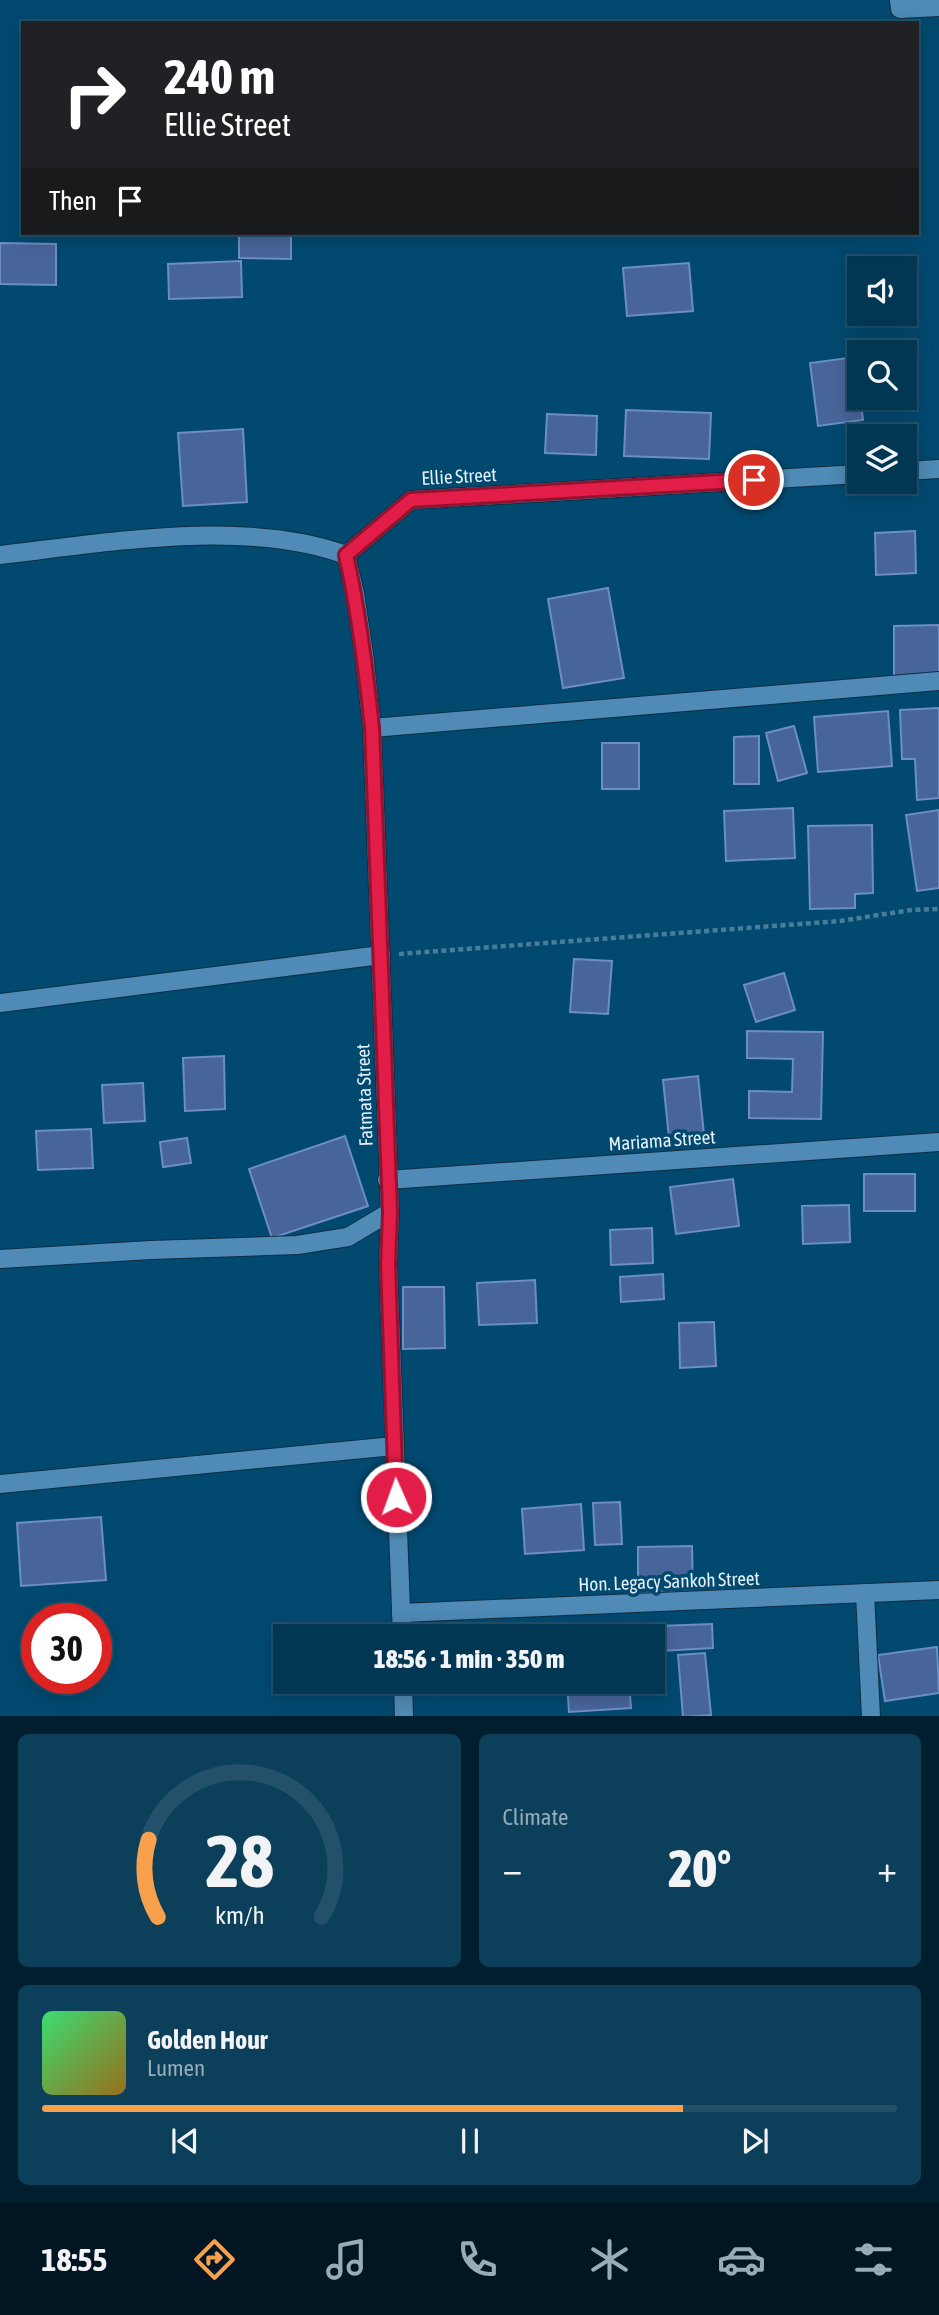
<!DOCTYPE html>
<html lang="en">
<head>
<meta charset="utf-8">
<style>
  body { margin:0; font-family:"Asap Condensed",sans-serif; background:#0c3f5a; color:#f1f3f6; height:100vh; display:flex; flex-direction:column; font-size:26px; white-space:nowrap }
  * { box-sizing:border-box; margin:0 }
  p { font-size:23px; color:#96acb8 }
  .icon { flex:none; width:38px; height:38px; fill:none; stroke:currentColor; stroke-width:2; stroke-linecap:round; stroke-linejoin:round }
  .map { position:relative; height:1716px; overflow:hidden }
  .drawer { display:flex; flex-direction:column; gap:18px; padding:18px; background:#011e2e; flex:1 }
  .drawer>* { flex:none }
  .guide { position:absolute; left:21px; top:21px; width:898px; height:214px; border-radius:0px; box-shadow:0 4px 18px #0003,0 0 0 2px #23516b; background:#202124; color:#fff; overflow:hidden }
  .tools { position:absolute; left:847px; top:256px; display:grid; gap:14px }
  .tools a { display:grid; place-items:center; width:70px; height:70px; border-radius:0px; background:#023754; box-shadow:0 4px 18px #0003,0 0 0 2px #23516b; font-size:35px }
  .speed { position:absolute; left:21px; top:1603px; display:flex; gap:14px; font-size:35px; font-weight:700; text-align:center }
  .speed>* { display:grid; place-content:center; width:91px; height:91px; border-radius:50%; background:#023754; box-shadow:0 4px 18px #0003,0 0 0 2px #23516b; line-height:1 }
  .speed .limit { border:10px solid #d22; background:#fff; color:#111 }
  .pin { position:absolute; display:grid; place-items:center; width:60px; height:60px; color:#fff; margin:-30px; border:4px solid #fff; border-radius:50%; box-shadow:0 2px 7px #0007 }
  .me { position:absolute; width:77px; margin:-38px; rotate:358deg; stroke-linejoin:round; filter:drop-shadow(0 0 5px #0008) }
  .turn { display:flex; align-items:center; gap:24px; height:147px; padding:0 28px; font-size:32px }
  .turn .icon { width:91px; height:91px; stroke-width:2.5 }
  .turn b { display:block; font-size:49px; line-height:60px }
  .then { display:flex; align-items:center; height:66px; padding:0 28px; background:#0003; gap:14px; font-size:26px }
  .big { font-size:52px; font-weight:800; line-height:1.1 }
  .drawer .tile { flex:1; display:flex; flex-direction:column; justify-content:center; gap:10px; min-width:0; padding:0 24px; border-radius:10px; background:#0c3f5a }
  .drawer .dial { align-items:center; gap:0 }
  .dial svg { height:182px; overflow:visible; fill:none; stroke:#23516b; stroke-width:7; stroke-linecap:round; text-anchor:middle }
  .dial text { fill:#f1f3f6; stroke:none }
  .song { display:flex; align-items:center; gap:21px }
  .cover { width:84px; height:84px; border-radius:10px; background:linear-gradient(135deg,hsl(140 70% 55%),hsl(40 70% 35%)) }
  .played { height:7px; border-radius:4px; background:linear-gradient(90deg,#f8a04b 75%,#23516b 75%) }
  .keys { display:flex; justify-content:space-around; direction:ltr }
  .heat { display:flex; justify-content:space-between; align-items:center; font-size:38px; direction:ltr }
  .drawer .tiles { flex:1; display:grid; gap:18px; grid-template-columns:1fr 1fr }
  .tile:last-child { grid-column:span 2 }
  .trip { position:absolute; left:273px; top:1624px; width:392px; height:70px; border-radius:0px; background:#023754; box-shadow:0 4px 18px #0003,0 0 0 2px #23516b; font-weight:800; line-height:70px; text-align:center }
  .tabs { display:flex; height:112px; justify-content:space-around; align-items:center; background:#011622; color:#96acb8 }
  .tabs .icon { width:49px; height:49px }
  .tabs .active { color:#f8a04b }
  .tabs b { font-size:32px; color:#f1f3f6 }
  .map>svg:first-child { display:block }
  .building { fill:#48659a; stroke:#6d8dc4; stroke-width:2 }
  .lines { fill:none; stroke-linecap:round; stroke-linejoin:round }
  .street-casing { stroke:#0e2e43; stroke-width:20 }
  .path { stroke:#487d9b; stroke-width:4.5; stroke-dasharray:5 3.5; stroke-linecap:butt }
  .street { stroke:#4f8bb6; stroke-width:18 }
  .route-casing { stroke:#92132f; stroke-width:18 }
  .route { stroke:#e11d48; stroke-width:12 }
  .labels { text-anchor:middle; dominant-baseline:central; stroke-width:7; stroke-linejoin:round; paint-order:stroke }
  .street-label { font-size:19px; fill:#e4f0fa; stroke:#024970 }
</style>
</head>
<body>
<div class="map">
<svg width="939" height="1717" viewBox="0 0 939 1717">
  <rect width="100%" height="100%" fill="#024970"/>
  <!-- building -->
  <g class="building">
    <polygon points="239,233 291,233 291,259 239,258"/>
    <polygon points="0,243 56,244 56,285 0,284"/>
    <polygon points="241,261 242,297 169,299 168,264"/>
    <polygon points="689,263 693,311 627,316 623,268"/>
    <polygon points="855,357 863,420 818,426 810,363"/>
    <polygon points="626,410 711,413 709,459 624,456"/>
    <polygon points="547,414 597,416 596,455 545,453"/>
    <polygon points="243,429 247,502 183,506 178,433"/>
    <polygon points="915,531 916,573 876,575 875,533"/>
    <polygon points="608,588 624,678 563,688 548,599"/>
    <polygon points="939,625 939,676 894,676 894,626"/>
    <polygon points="939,708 939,798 917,800 915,759 902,759 900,710"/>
    <polygon points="888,711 892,766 818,772 814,717"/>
    <polygon points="794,726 807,773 778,781 766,733"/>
    <polygon points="759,736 759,784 734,784 734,737"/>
    <rect x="602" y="743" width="37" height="46"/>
    <polygon points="793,808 795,858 726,861 724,811"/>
    <polygon points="939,810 939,888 917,891 906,815"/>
    <polygon points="872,825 873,893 855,894 855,908 810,909 808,826"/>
    <polygon points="574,959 612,961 608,1014 570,1012"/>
    <polygon points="784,973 795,1010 756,1022 744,985"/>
    <polygon points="747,1031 823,1032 821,1119 749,1118 749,1091 792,1092 793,1059 747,1058"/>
    <polygon points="224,1056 225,1109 185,1111 183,1058"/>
    <polygon points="698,1076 704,1134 669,1138 663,1080"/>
    <polygon points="143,1083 145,1121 104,1123 102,1085"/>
    <polygon points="91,1129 93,1168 38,1170 36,1131"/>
    <polygon points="345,1136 368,1206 272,1238 249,1169"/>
    <polygon points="187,1138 191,1163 163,1167 160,1142"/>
    <rect x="864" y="1174" width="51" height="37"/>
    <polygon points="733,1179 739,1226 676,1234 670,1187"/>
    <polygon points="849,1205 850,1242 803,1244 802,1206"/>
    <polygon points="652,1228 653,1263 611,1265 610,1230"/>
    <polygon points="663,1274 664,1299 621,1302 620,1277"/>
    <polygon points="535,1280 537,1323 479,1325 477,1283"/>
    <polygon points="403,1287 444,1287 445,1348 403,1349"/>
    <polygon points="714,1322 716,1366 680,1368 679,1323"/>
    <polygon points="620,1502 622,1544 595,1545 593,1503"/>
    <polygon points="581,1504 584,1550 525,1554 522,1509"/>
    <polygon points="101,1517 106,1580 21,1586 17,1523"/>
    <polygon points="692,1546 693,1595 638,1595 638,1547"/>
    <polygon points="712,1624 713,1648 660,1651 659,1626"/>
    <polygon points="612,1625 613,1636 566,1636 566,1627"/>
    <polygon points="937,1647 939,1693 885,1701 878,1655"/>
    <polygon points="705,1653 711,1715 683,1717 678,1655"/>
    <polygon points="438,1682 504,1682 504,1684 440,1695"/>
    <polygon points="567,1682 629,1682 631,1708 569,1712"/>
  </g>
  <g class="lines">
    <defs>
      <g id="street">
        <polyline points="899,0 900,9 939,7"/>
        <polyline points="905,471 939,469"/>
        <path d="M0,555C105,543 245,518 346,555L411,500L859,474"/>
        <polyline points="346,555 355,594 364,654 372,728 390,1212 388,1264 402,1636"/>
        <polyline points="372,728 939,681"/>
        <polyline points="0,1003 381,955"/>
        <polyline points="387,1180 939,1142"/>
        <polyline points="0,1259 151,1250 297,1245 348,1237 390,1212"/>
        <polyline points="0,1484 394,1446"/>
        <polyline points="865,1593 871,1717"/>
        <polyline points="401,1613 939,1590"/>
        <polyline points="403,1682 404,1717"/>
      </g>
    </defs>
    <!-- street casing -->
    <use href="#street" class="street-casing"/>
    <!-- path -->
    <polyline class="path" points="399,954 840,921 911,910 939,909"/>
    <!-- street -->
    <use href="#street" class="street"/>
  </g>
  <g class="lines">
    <defs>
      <path id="route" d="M396,1497L388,1264L390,1212L372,728C366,670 359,612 346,555L411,500L754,480"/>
    </defs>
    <!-- route casing -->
    <use href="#route" class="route-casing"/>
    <!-- route -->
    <use href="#route" class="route"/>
  </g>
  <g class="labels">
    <!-- street labels -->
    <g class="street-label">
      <text transform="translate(459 476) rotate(-3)">Ellie Street</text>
      <text transform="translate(364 1095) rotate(-92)">Fatmata Street</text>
      <text transform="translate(662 1140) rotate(-4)">Mariama Street</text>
      <text transform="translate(669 1581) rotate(-2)">Hon. Legacy Sankoh Street</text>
    </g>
  </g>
</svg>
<div class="tools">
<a><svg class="icon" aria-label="sound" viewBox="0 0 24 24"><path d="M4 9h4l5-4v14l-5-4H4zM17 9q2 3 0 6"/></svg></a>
<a><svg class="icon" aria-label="search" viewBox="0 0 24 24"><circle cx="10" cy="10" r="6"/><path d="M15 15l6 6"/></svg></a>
<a><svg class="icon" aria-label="layers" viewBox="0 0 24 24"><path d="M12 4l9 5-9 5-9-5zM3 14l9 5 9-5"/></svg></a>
</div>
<div class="speed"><div class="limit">30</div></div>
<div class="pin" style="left:754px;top:480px;background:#d93025"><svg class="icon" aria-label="arrive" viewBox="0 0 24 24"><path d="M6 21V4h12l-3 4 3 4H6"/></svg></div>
<svg class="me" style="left:396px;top:1497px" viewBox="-20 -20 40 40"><circle r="17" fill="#e11d48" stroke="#fff" stroke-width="3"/><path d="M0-11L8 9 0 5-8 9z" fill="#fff"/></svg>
<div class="trip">18:56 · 1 min · 350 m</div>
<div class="guide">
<div class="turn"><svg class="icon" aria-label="right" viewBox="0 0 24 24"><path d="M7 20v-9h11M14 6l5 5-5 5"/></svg><div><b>240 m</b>Ellie Street</div></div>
<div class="then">Then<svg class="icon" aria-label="arrive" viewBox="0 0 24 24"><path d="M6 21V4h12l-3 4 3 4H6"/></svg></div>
</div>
</div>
<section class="drawer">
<div class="tiles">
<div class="tile dial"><svg viewBox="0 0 100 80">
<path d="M14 69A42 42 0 1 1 86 69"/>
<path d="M14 69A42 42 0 0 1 10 35" stroke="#f8a04b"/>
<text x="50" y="56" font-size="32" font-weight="700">28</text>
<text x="50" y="72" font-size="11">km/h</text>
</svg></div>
<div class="tile"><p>Climate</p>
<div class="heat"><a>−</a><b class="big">20°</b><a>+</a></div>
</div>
<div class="tile">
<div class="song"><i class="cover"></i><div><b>Golden Hour</b><p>Lumen</p></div></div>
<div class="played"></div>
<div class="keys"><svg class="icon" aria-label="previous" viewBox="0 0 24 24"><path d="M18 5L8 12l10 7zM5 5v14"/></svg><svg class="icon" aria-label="pause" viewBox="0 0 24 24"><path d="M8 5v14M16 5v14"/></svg><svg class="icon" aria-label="next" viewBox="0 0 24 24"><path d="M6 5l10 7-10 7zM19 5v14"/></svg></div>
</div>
</div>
</section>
<nav class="tabs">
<b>18:55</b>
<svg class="icon active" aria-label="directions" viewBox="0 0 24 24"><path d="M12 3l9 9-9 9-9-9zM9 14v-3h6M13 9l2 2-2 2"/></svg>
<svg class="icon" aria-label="music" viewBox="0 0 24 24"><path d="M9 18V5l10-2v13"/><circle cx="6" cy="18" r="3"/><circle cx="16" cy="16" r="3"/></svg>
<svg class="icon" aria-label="phone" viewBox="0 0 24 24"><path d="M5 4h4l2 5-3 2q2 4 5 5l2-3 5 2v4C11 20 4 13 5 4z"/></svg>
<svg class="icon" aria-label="climate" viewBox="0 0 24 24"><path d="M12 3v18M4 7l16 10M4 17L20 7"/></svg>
<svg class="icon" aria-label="car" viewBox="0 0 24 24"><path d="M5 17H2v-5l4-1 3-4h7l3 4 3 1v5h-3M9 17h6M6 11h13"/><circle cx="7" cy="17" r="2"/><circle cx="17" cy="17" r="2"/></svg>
<svg class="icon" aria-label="filters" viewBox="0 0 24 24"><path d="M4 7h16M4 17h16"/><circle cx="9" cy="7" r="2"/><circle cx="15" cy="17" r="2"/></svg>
</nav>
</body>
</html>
